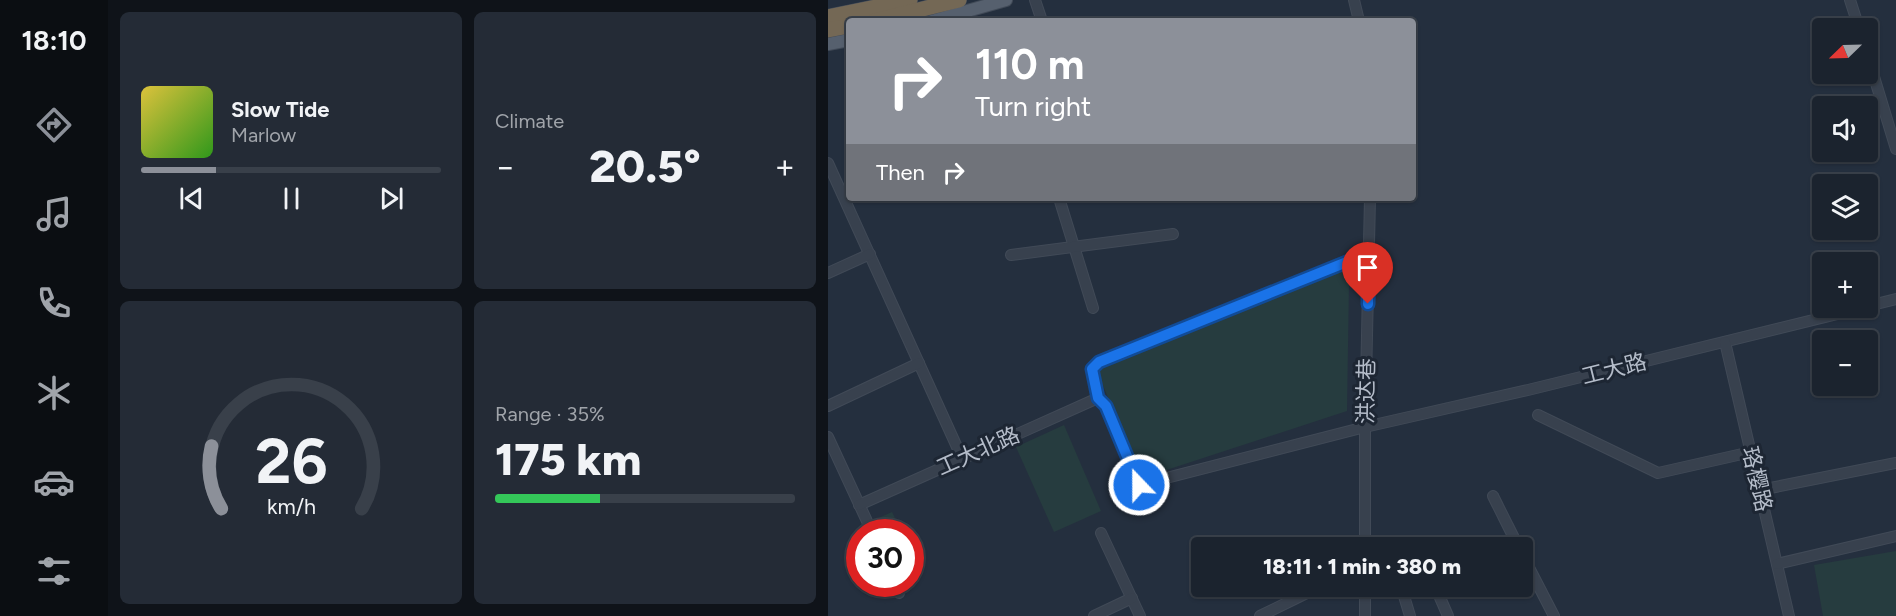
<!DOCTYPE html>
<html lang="en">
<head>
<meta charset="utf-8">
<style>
  body { margin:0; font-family:Figtree,"Noto Sans SC",sans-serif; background:#242b36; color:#f1f3f6; height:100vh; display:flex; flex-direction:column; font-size:22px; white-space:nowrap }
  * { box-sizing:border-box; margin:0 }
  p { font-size:20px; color:#a0a4aa }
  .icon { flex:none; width:33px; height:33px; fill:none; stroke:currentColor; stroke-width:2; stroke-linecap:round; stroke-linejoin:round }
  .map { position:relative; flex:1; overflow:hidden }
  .details { display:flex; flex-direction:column; gap:12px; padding:12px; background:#0f1319; width:720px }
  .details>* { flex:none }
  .guide { position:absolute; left:18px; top:18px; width:570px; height:183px; border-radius:6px; box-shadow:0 2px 4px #0004,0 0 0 2px #39404a; background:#8c9099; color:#fff; overflow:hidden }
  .needle { width:39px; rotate:247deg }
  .tools { position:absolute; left:984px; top:18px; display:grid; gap:12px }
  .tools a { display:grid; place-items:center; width:66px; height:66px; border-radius:6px; background:#1b232e; box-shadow:0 2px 4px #0004,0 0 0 2px #39404a; font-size:30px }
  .speed { position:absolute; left:18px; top:519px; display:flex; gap:12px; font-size:30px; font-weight:700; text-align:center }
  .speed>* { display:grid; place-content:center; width:78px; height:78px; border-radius:50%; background:#1b232e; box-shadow:0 2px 4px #0004,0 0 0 2px #39404a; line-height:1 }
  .speed .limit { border:9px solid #d22; background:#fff; color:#111 }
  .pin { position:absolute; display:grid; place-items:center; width:51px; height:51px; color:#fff; margin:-62px -26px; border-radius:50% 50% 50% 0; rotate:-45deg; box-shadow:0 0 6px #0007 }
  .pin .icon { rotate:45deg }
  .me { position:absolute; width:66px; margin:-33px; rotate:338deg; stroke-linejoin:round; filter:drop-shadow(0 0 4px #0008) }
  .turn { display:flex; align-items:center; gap:21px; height:126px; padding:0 30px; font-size:27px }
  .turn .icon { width:78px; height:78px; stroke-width:2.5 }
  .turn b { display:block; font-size:42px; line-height:51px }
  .then { display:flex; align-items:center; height:57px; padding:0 30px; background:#0003; gap:12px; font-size:22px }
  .big { font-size:45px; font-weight:800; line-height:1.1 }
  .details .card { flex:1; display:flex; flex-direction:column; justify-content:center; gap:9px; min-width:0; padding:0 21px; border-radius:9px; background:#242b36 }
  .details .dial { align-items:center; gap:0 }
  .dial svg { height:156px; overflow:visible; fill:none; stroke:#39404a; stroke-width:7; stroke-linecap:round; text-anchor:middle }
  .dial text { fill:#f1f3f6; stroke:none }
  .song { display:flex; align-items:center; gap:18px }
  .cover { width:72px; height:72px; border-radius:9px; background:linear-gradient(135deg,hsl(50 70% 55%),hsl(110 70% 35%)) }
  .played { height:6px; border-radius:3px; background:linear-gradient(90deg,#8c9099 25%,#39404a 25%) }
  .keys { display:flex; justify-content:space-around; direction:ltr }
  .heat { display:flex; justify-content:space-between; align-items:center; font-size:33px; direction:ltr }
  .charge { height:9px; border-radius:4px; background:linear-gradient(90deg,#34c759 35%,#39404a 0) }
  .details .tiles { flex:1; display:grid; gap:12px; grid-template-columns:repeat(2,1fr) }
  .trip { position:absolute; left:363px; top:537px; width:342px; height:60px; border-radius:6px; background:#1b232e; box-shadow:0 2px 4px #0004,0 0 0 2px #39404a; font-weight:800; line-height:60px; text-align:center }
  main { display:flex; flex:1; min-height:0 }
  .tab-bar { display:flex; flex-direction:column; width:108px; justify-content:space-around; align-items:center; background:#0b0e12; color:#a0a4aa }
  .tab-bar .icon { width:42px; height:42px }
  .tab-bar .selected { color:#8c9099 }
  .tab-bar b { font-size:27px; color:#f1f3f6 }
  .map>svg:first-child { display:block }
  .green { fill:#263c3f }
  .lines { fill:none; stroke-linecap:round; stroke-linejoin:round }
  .minor-casing { stroke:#414a57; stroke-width:12 }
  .major-casing { stroke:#414a57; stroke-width:14 }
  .highway-casing { stroke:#434c59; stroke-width:16 }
  .minor { stroke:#38414e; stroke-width:10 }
  .major { stroke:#56606e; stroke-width:12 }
  .highway { stroke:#746855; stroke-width:15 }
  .route-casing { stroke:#114b97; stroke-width:15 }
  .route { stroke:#1a73e8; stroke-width:10 }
  .labels { text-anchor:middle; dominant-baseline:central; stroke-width:6; stroke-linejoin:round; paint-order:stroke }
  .street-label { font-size:22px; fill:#b4bcc9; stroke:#1d2633 }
</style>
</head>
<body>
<main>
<nav class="tab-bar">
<b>18:10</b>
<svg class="icon selected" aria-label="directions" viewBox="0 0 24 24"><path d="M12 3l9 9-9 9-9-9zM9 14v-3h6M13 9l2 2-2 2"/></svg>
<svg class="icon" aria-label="music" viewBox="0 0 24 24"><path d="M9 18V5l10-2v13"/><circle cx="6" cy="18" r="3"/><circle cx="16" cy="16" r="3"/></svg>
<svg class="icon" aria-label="phone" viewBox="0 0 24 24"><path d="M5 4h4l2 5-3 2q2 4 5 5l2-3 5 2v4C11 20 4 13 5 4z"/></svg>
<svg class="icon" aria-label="climate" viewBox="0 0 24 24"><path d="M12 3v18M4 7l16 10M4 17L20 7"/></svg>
<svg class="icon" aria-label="car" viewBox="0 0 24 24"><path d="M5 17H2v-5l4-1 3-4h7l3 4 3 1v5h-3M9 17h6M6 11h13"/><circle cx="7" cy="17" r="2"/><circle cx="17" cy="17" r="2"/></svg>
<svg class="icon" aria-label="filters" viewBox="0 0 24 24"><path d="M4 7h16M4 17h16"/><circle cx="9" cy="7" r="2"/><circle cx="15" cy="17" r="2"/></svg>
</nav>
<section class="details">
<div class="tiles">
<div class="card">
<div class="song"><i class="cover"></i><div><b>Slow Tide</b><p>Marlow</p></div></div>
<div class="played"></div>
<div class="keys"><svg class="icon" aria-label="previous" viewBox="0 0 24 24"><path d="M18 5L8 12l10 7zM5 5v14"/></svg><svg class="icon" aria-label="pause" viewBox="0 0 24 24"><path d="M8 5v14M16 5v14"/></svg><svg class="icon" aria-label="next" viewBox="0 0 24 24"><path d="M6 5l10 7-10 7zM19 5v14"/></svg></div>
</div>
<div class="card"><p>Climate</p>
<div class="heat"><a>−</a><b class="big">20.5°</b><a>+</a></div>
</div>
<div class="card dial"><svg viewBox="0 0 100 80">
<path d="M14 69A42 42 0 1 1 86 69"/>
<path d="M14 69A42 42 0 0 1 9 37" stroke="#8c9099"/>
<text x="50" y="56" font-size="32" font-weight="700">26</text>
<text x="50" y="72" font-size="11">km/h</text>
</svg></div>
<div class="card"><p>Range · 35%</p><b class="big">175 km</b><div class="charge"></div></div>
</div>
</section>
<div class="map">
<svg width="1068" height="616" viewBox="0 0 1068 616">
  <rect width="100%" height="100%" fill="#242f3e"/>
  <!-- green -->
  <g class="green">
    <polygon points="511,267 516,269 521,283 519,411 314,478 268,369 406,312"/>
    <polygon points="236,425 273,511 226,532 188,447"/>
    <polygon points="64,512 74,532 49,532 44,521"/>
    <polygon points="1068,551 1068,616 995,616 986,565"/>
  </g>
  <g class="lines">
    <defs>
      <g id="minor">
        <polyline points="207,0 214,21"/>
        <polyline points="526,0 531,21"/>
        <polyline points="1022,0 1031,28"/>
        <polyline points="1040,57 1068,149"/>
        <polyline points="0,163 134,458"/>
        <polyline points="231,198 265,308"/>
        <polyline points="541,253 271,362 264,369 270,398 278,406 311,485 537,427 700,390 1034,308"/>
        <polyline points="183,255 345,234"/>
        <polyline points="0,273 42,254"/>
        <polyline points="1040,306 1068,299"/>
        <polyline points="897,342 961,616"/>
        <polyline points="0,406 91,363"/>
        <polyline points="710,415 830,473 923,452"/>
        <polyline points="0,437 44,532"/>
        <polyline points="932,490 1068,463"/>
        <polyline points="665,496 691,548"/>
        <polyline points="31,505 270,398"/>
        <polyline points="273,533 312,616"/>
        <polyline points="537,548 537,427 542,198"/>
        <polyline points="674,548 689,543"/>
        <polyline points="694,554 726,616"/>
        <polyline points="949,564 1068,536"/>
        <polyline points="67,584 71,593"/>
        <polyline points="537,586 537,616"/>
        <polyline points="573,586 582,616"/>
        <polyline points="607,586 620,616"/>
        <polyline points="266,616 304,598"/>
        <polyline points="432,616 493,586"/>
      </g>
      <g id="major">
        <polyline points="104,21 178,0"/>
        <polyline points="0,44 21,40"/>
      </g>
      <g id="highway">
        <polyline points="0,17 82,0"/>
        <polyline points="46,21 131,0"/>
        <polyline points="0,30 21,26"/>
      </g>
    </defs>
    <!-- minor casing -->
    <use href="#minor" class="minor-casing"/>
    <!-- major casing -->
    <use href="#major" class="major-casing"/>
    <!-- highway casing -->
    <use href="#highway" class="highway-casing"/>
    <!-- minor -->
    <use href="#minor" class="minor"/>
    <!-- major -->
    <use href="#major" class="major"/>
    <!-- highway -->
    <use href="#highway" class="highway"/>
  </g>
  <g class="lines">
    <defs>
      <polyline id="route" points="311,485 278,406 270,398 264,369 271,362 541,253 540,304"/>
    </defs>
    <!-- route casing -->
    <use href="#route" class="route-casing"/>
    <!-- route -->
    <use href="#route" class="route"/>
  </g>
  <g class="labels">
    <!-- street labels -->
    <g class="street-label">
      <text transform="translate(786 369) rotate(-14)">工大路</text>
      <text transform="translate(538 391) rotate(-89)">洪达巷</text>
      <text transform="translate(150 451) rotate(-24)">工大北路</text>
      <text transform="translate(929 479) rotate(77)">珞樱路</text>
    </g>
  </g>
</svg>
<div class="tools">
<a><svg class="needle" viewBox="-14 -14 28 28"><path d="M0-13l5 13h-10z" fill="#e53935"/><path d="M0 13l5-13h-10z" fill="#a0a4aa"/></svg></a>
<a><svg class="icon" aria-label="sound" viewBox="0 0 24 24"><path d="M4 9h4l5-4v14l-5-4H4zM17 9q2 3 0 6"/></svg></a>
<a><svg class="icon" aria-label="layers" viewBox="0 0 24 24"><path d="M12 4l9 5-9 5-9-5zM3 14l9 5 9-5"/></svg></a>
<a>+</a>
<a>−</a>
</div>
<div class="speed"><div class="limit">30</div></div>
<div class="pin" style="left:540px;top:304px;background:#d93025"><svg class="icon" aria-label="arrive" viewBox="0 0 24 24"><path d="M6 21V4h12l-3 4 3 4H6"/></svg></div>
<svg class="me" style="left:311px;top:485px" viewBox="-20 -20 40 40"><circle r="17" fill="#1a73e8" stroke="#fff" stroke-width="3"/><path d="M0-11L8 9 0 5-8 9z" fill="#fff"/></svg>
<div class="trip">18:11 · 1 min · 380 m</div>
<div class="guide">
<div class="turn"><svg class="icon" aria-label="right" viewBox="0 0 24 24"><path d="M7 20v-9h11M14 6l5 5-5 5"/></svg><div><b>110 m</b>Turn right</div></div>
<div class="then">Then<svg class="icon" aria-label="right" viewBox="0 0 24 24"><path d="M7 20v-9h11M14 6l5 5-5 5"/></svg></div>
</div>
</div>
</main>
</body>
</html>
